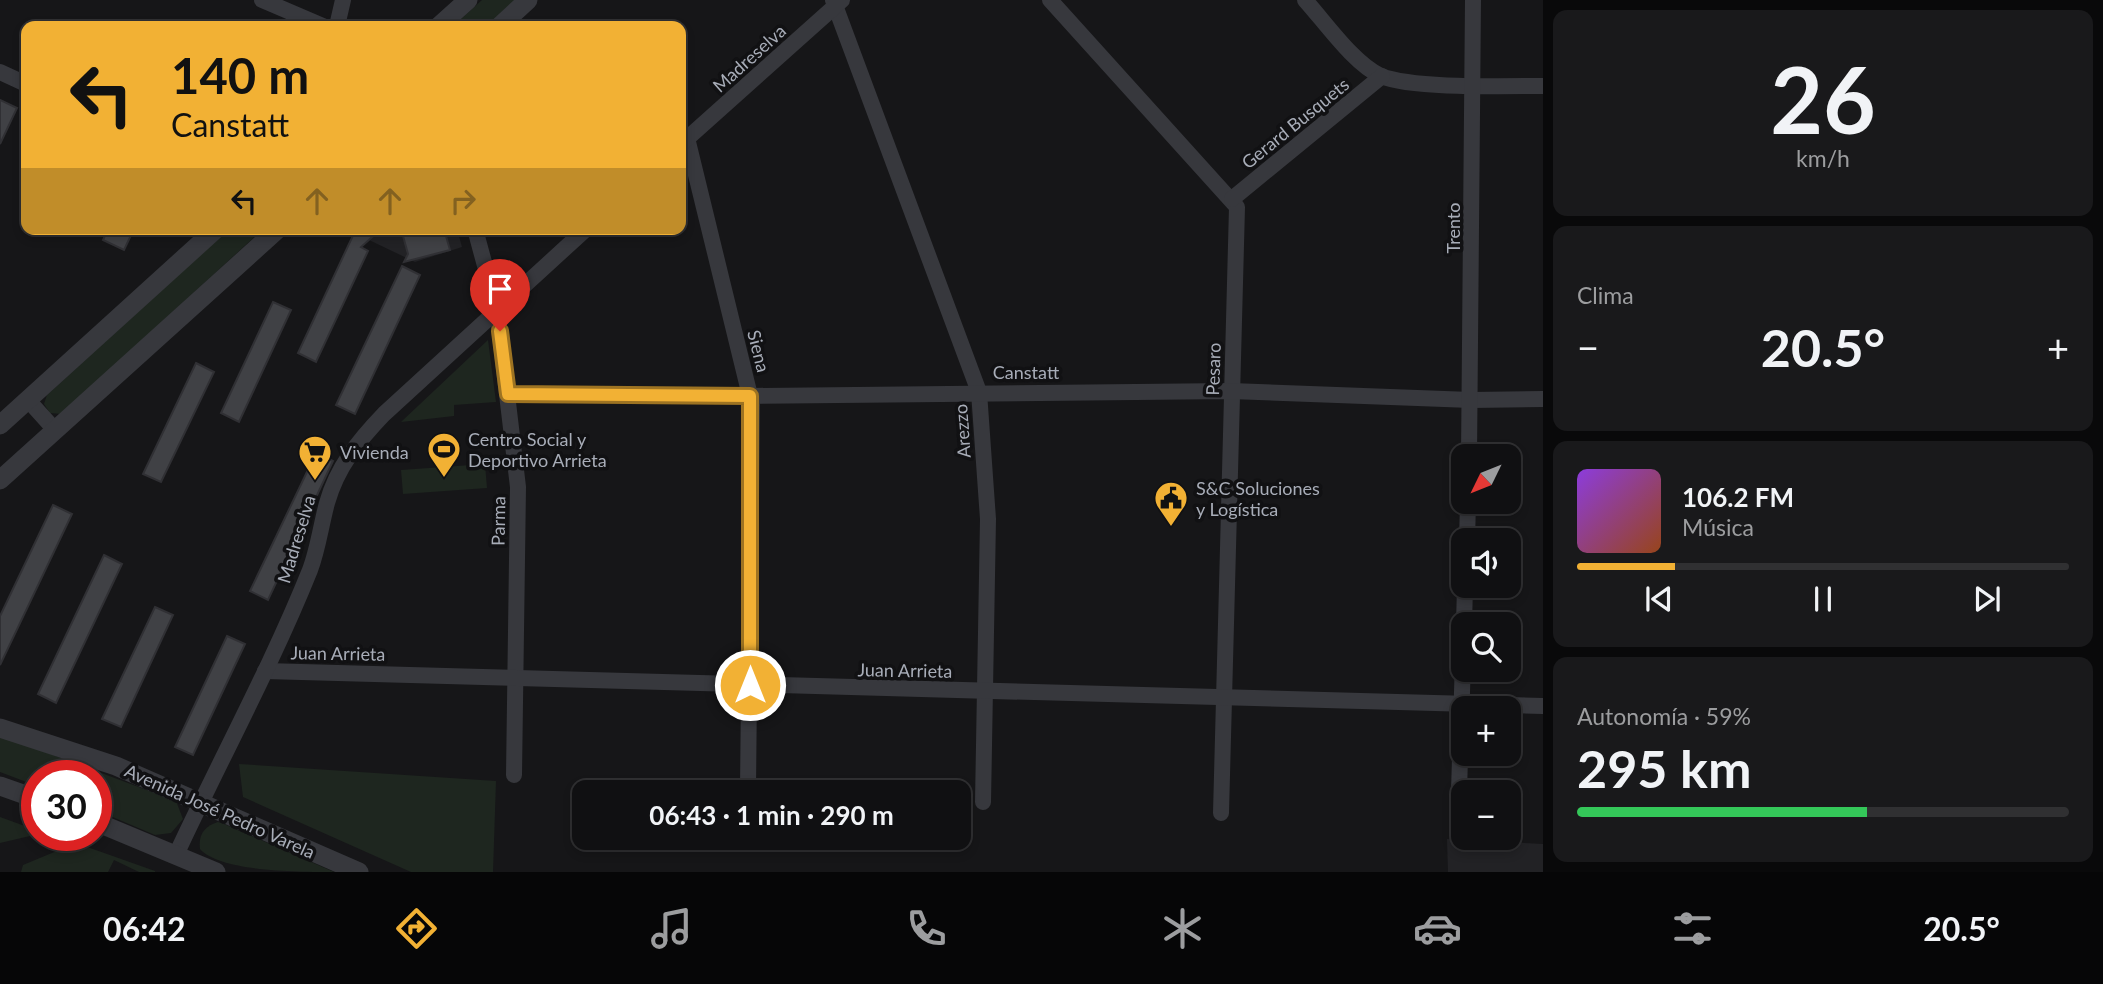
<!DOCTYPE html>
<html lang="es">
<head>
<meta charset="utf-8">
<style>
  body { margin:0; font-family:Lato,sans-serif; background:#19191b; color:#f1f3f6; height:100vh; display:flex; flex-direction:column; font-size:26px; white-space:nowrap }
  * { box-sizing:border-box; margin:0 }
  p { font-size:23px; color:#9c9d9f }
  .icon { flex:none; width:38px; height:38px; fill:none; stroke:currentColor; stroke-width:2; stroke-linecap:round; stroke-linejoin:round }
  .map { position:relative; flex:1; overflow:hidden }
  .side { display:flex; flex-direction:column; gap:10px; padding:10px; background:#09090a; width:560px }
  .side>* { flex:none }
  .hud { position:absolute; left:21px; top:21px; width:665px; height:214px; border-radius:14px; box-shadow:0 4px 10px #0003,0 0 0 2px #303032; background:#f2b134; color:#111; overflow:hidden }
  .needle { width:46px; rotate:227deg }
  .fabs { position:absolute; left:1451px; top:444px; display:grid; gap:14px }
  .fabs a { display:grid; place-items:center; width:70px; height:70px; border-radius:14px; background:#101012; box-shadow:0 4px 10px #0003,0 0 0 2px #303032; font-size:35px }
  .speed { position:absolute; left:21px; top:760px; display:flex; gap:14px; font-size:35px; font-weight:700; text-align:center }
  .speed>* { display:grid; place-content:center; width:91px; height:91px; border-radius:50%; background:#101012; box-shadow:0 4px 10px #0003,0 0 0 2px #303032; line-height:1 }
  .speed .limit { border:10px solid #d22; background:#fff; color:#111 }
  .pin { position:absolute; display:grid; place-items:center; width:60px; height:60px; color:#fff; margin:-72px -30px; border-radius:50% 50% 50% 0; rotate:-45deg; box-shadow:0 0 7px #0007 }
  .pin .icon { rotate:45deg }
  .me { position:absolute; width:77px; margin:-38px; rotate:0deg; stroke-linejoin:round; filter:drop-shadow(0 0 5px #0008) }
  .turn { display:flex; align-items:center; gap:24px; height:147px; padding:0 35px; font-size:32px }
  .turn .icon { width:91px; height:91px; stroke-width:2.5 }
  .turn b { display:block; font-size:49px; line-height:60px }
  .lanes { display:flex; align-items:center; height:66px; padding:0 35px; background:#0003; justify-content:center; gap:35px; direction:ltr }
  .lanes .off { opacity:.35 }
  .big { font-size:52px; font-weight:700; line-height:1.1 }
  .side .tile { flex:1; display:flex; flex-direction:column; justify-content:center; gap:10px; min-width:0; padding:0 24px; border-radius:14px; background:#19191b }
  .side .dial { align-items:center; gap:0 }
  .dial b { font-size:91px; line-height:1 }
  .song { display:flex; align-items:center; gap:21px }
  .cover { width:84px; height:84px; border-radius:10px; background:linear-gradient(135deg,hsl(270 70% 55%),hsl(20 70% 35%)) }
  .played { height:7px; border-radius:4px; background:linear-gradient(90deg,#f2b134 20%,#303032 20%) }
  .keys { display:flex; justify-content:space-around; direction:ltr }
  .heat { display:flex; justify-content:space-between; align-items:center; font-size:38px; direction:ltr }
  .charge { height:10px; border-radius:5px; background:linear-gradient(90deg,#34c759 59%,#303032 0) }
  .trip { position:absolute; left:572px; top:780px; width:399px; height:70px; border-radius:14px; background:#101012; box-shadow:0 4px 10px #0003,0 0 0 2px #303032; font-weight:700; line-height:70px; text-align:center }
  .menu { display:flex; height:112px; justify-content:space-around; align-items:center; background:#060607; color:#9c9d9f }
  .menu .icon { width:49px; height:49px }
  .menu .active { color:#f2b134 }
  .menu b { font-size:32px; color:#f1f3f6 }
  main { display:flex; flex:1; min-height:0 }
  .map>svg:first-child { display:block }
  .built { fill:#222225 }
  .green { fill:#1e261f }
  .building { fill:#404145; stroke:#303034; stroke-width:2 }
  .lines { fill:none; stroke-linecap:round; stroke-linejoin:round }
  .minor { stroke:#37383d; stroke-width:16 }
  .tertiary { stroke:#37383d; stroke-width:19 }
  .route-casing { stroke:#9d7322; stroke-width:18 }
  .route { stroke:#f2b134; stroke-width:12 }
  .labels { text-anchor:middle; dominant-baseline:central; stroke-width:7; stroke-linejoin:round; paint-order:stroke }
  .street-label { font-size:18px; fill:#a8adb8; stroke:#111113 }
  .poi-label { font-size:18px; fill:#a8adb8; stroke:#111113; text-anchor:start }
</style>
</head>
<body>
<main>
<div class="map">
<svg width="1543" height="872" viewBox="0 0 1543 872">
  <rect width="100%" height="100%" fill="#161618"/>
  <!-- built -->
  <g class="built">
    <polygon points="346,229 457,229 462,247 415,262"/>
    <polygon points="1447,839 1543,844 1543,872 1448,872"/>
  </g>
  <!-- green -->
  <g class="green">
    <polygon points="482,0 517,0 488,26 453,26"/>
    <polygon points="229,229 263,229 62,414 50,413 44,404 47,395"/>
    <polygon points="488,340 496,402 454,405 454,416 401,422"/>
    <polygon points="485,464 487,488 403,494 401,470"/>
    <polygon points="0,735 176,801 183,819 171,833 155,835 96,810 96,775 37,775 37,786 0,772"/>
    <polygon points="239,764 496,781 493,872 411,872 243,797"/>
    <polygon points="0,817 33,829 30,836 0,843"/>
    <path d="M218,822L224,824L334,872C300,872 220,872 200,849C198,834 205,826 218,822Z"/>
    <polygon points="76,843 155,871 155,872 139,872 114,860 108,872 21,872 23,865"/>
  </g>
  <!-- building -->
  <g class="building">
    <polygon points="0,100 17,108 0,144"/>
    <polygon points="108,229 134,229 124,250 103,240"/>
    <polygon points="356,229 381,229 361,247 368,251 316,362 298,353"/>
    <polygon points="427,229 444,229 450,250 404,262 408,254 403,236"/>
    <polygon points="402,266 420,275 355,414 336,405"/>
    <polygon points="273,302 291,310 239,422 221,413"/>
    <polygon points="196,363 214,372 161,482 143,474"/>
    <polygon points="316,453 333,461 268,600 250,591"/>
    <polygon points="53,505 72,514 0,665 0,616"/>
    <polygon points="104,555 122,564 56,703 38,694"/>
    <polygon points="155,607 173,615 121,727 102,719"/>
    <polygon points="227,636 245,644 193,755 175,747"/>
  </g>
  <g class="lines">
    <!-- minor -->
    <g class="minor">
      <polyline points="262,0 323,26"/>
      <polyline points="833,0 979,392 988,519 983,802"/>
      <polyline points="1050,0 1237,207 1221,813"/>
      <path d="M1305,0C1325,22 1354,64 1381,76C1413,89 1506,86 1543,86"/>
      <polyline points="337,26 343,0"/>
      <polyline points="0,72 26,84"/>
      <polyline points="687,138 752,404 748,788"/>
      <polyline points="681,144 842,0"/>
      <polyline points="1232,199 1382,76"/>
      <polyline points="475,229 497,310 518,487 514,775"/>
      <polyline points="508,394 750,396 1231,391 1471,400 1543,399"/>
      <polyline points="28,400 55,430"/>
      <polyline points="1469,457 1473,0"/>
      <polyline points="1467,541 1468,502"/>
      <polyline points="1464,625 1465,586"/>
      <polyline points="265,671 1543,706"/>
      <polyline points="1458,824 1463,659"/>
      <path d="M176,855C220,760 271,667 310,570C318,549 321,525 327,503C337,467 359,440 384,414L586,229"/>
    </g>
    <!-- tertiary -->
    <g class="tertiary">
      <polyline points="439,26 468,0"/>
      <polyline points="500,26 528,0"/>
      <polyline points="0,425 216,229"/>
      <polyline points="0,480 278,229"/>
      <polyline points="0,728 116,766 359,872"/>
      <polyline points="0,786 37,799"/>
      <polyline points="96,822 216,872"/>
    </g>
  </g>
  <g class="lines">
    <defs>
      <polyline id="route" points="500,331 508,394 750,396 750,685"/>
    </defs>
    <!-- route casing -->
    <use href="#route" class="route-casing"/>
    <!-- route -->
    <use href="#route" class="route"/>
  </g>
  <!-- icons -->
  <defs>
    <symbol id="stadium-pin" viewBox="-11 -11 22 30"><path d="M0 17L-7.5 6A9.5 9.5 0 1 1 7.5 6Z" fill="#f2b134" stroke="#111113"/><path d="M0-5a6.5 5 0 1 0 0 10a6.5 5 0 1 0 0-10ZM-3.5-1.8h7v3.6h-7Z" fill="#111"/></symbol>
    <symbol id="supermarket-pin" viewBox="-11 -11 22 30"><path d="M0 17L-7.5 6A9.5 9.5 0 1 1 7.5 6Z" fill="#f2b134" stroke="#111113"/><path d="M-6-5.5h2.5l.6 2H6L4.5 2H-2.5L-4.4-4H-6ZM-1.5 3.2a1.3 1.3 0 1 0 .1 0ZM3 3.2a1.3 1.3 0 1 0 .1 0Z" fill="#111"/></symbol>
    <symbol id="civic-pin" viewBox="-11 -11 22 30"><path d="M0 17L-7.5 6A9.5 9.5 0 1 1 7.5 6Z" fill="#f2b134" stroke="#111113"/><path d="M-.6-6.5H3V-4.5H.6V-3L4-1V1h2V6H-6V1h2V-1L-.6-3ZM-1.2 2.5V6h2.4V2.5Z" fill="#111"/></symbol>
  </defs>
  <g fill-rule="evenodd">
    <use href="#stadium-pin" x="425" y="430" width="38" height="52"/>
    <use href="#supermarket-pin" x="296" y="433" width="38" height="52"/>
    <use href="#civic-pin" x="1152" y="479" width="38" height="52"/>
  </g>
  <g class="labels">
    <!-- street labels -->
    <g class="street-label">
      <text transform="translate(749 58) rotate(-42)">Madreselva</text>
      <text transform="translate(1295 123) rotate(-39)">Gerard Busquets</text>
      <text transform="translate(1453 228) rotate(-90)">Trento</text>
      <text transform="translate(759 351) rotate(76)">Siena</text>
      <text transform="translate(1213 369) rotate(-88)">Pesaro</text>
      <text x="1026" y="372">Canstatt</text>
      <text transform="translate(962 431) rotate(-94)">Arezzo</text>
      <text transform="translate(498 521) rotate(-89)">Parma</text>
      <text transform="translate(296 539) rotate(-73)">Madreselva</text>
      <text transform="translate(338 653) rotate(1)">Juan Arrieta</text>
      <text transform="translate(905 670) rotate(1)">Juan Arrieta</text>
      <text transform="translate(220 811) rotate(24)">Avenida José Pedro Varela</text>
    </g>
    <!-- poi labels -->
    <g class="poi-label">
      <text x="468" y="439">Centro Social y<tspan x="468" dy="21">Deportivo Arrieta</tspan></text>
      <text x="340" y="452">Vivienda</text>
      <text x="1196" y="488">S&amp;C Soluciones<tspan x="1196" dy="21">y Logística</tspan></text>
    </g>
  </g>
</svg>
<div class="fabs">
<a><svg class="needle" viewBox="-14 -14 28 28"><path d="M0-13l5 13h-10z" fill="#e53935"/><path d="M0 13l5-13h-10z" fill="#9c9d9f"/></svg></a>
<a><svg class="icon" aria-label="sound" viewBox="0 0 24 24"><path d="M4 9h4l5-4v14l-5-4H4zM17 9q2 3 0 6"/></svg></a>
<a><svg class="icon" aria-label="search" viewBox="0 0 24 24"><circle cx="10" cy="10" r="6"/><path d="M15 15l6 6"/></svg></a>
<a>+</a>
<a>−</a>
</div>
<div class="speed"><div class="limit">30</div></div>
<div class="pin" style="left:500px;top:331px;background:#d93025"><svg class="icon" aria-label="arrive" viewBox="0 0 24 24"><path d="M6 21V4h12l-3 4 3 4H6"/></svg></div>
<svg class="me" style="left:750px;top:685px" viewBox="-20 -20 40 40"><circle r="17" fill="#f2b134" stroke="#fff" stroke-width="3"/><path d="M0-11L8 9 0 5-8 9z" fill="#fff"/></svg>
<div class="trip">06:43 · 1 min · 290 m</div>
<div class="hud">
<div class="turn"><svg class="icon" aria-label="left" viewBox="0 0 24 24"><path d="M17 20v-9H6M10 6l-5 5 5 5"/></svg><div><b>140 m</b>Canstatt</div></div>
<div class="lanes"><svg class="icon" aria-label="left" viewBox="0 0 24 24"><path d="M17 20v-9H6M10 6l-5 5 5 5"/></svg><svg class="icon off" aria-label="ahead" viewBox="0 0 24 24"><path d="M12 20V5M6 11l6-6 6 6"/></svg><svg class="icon off" aria-label="ahead" viewBox="0 0 24 24"><path d="M12 20V5M6 11l6-6 6 6"/></svg><svg class="icon off" aria-label="right" viewBox="0 0 24 24"><path d="M7 20v-9h11M14 6l5 5-5 5"/></svg></div>
</div>
</div>
<section class="side">
<div class="tile dial"><b>26</b><p>km/h</p></div>
<div class="tile"><p>Clima</p>
<div class="heat"><a>−</a><b class="big">20.5°</b><a>+</a></div>
</div>
<div class="tile">
<div class="song"><i class="cover"></i><div><b>106.2 FM</b><p>Música</p></div></div>
<div class="played"></div>
<div class="keys"><svg class="icon" aria-label="previous" viewBox="0 0 24 24"><path d="M18 5L8 12l10 7zM5 5v14"/></svg><svg class="icon" aria-label="pause" viewBox="0 0 24 24"><path d="M8 5v14M16 5v14"/></svg><svg class="icon" aria-label="next" viewBox="0 0 24 24"><path d="M6 5l10 7-10 7zM19 5v14"/></svg></div>
</div>
<div class="tile"><p>Autonomía · 59%</p><b class="big">295 km</b><div class="charge"></div></div>
</section>
</main>
<nav class="menu">
<b>06:42</b>
<svg class="icon active" aria-label="directions" viewBox="0 0 24 24"><path d="M12 3l9 9-9 9-9-9zM9 14v-3h6M13 9l2 2-2 2"/></svg>
<svg class="icon" aria-label="music" viewBox="0 0 24 24"><path d="M9 18V5l10-2v13"/><circle cx="6" cy="18" r="3"/><circle cx="16" cy="16" r="3"/></svg>
<svg class="icon" aria-label="phone" viewBox="0 0 24 24"><path d="M5 4h4l2 5-3 2q2 4 5 5l2-3 5 2v4C11 20 4 13 5 4z"/></svg>
<svg class="icon" aria-label="climate" viewBox="0 0 24 24"><path d="M12 3v18M4 7l16 10M4 17L20 7"/></svg>
<svg class="icon" aria-label="car" viewBox="0 0 24 24"><path d="M5 17H2v-5l4-1 3-4h7l3 4 3 1v5h-3M9 17h6M6 11h13"/><circle cx="7" cy="17" r="2"/><circle cx="17" cy="17" r="2"/></svg>
<svg class="icon" aria-label="filters" viewBox="0 0 24 24"><path d="M4 7h16M4 17h16"/><circle cx="9" cy="7" r="2"/><circle cx="15" cy="17" r="2"/></svg>
<b>20.5°</b>
</nav>
</body>
</html>
